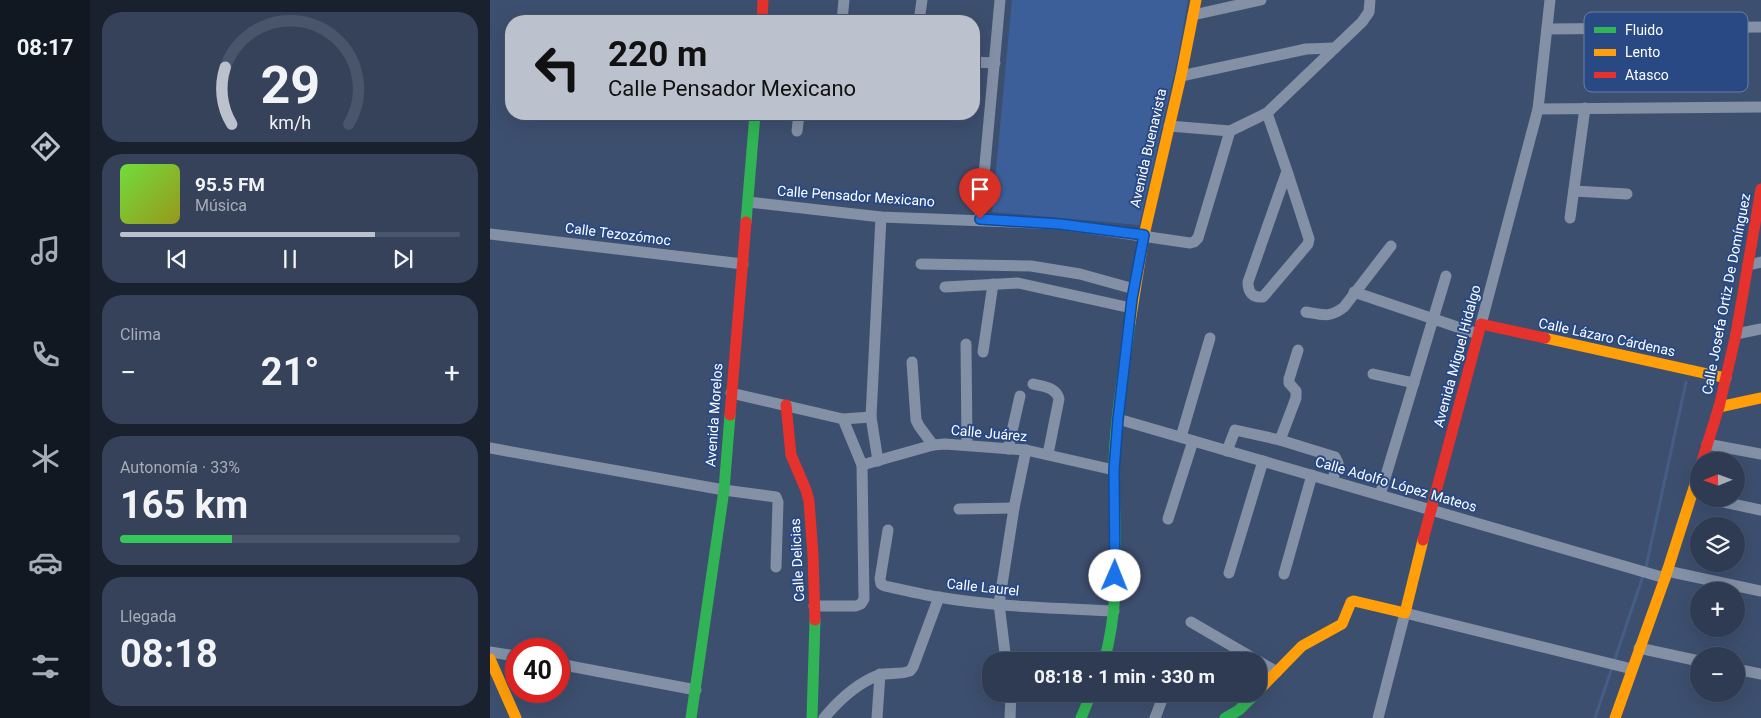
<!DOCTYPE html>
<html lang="es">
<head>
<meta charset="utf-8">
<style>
  body { margin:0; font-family:Roboto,sans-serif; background:#36425a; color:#f1f3f6; height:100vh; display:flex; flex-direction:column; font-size:19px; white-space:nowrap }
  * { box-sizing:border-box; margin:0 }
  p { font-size:16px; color:#a7adb8 }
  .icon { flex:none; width:28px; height:28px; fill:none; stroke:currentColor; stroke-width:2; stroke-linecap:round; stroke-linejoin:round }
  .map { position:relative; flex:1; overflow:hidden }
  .details { display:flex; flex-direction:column; gap:12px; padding:12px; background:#19202e; width:400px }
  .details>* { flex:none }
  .hud { position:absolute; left:15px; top:15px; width:475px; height:105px; border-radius:20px; box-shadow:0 5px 20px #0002,0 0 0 1px #49556a; background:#bbc1cd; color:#111; overflow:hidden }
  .needle { width:32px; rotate:269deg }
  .fabs { position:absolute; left:1200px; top:452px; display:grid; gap:10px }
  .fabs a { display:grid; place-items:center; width:55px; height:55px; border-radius:50%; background:#2e3b53; box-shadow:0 5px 20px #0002,0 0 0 1px #49556a; font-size:25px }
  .speed { position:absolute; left:15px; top:638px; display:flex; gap:10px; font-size:25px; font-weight:700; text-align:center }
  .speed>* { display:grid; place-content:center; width:65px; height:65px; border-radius:50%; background:#2e3b53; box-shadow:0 5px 20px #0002,0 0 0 1px #49556a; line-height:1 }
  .speed .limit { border:8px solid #d22; background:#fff; color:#111 }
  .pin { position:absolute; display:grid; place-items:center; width:42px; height:42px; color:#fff; margin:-51px -21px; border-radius:50% 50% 50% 0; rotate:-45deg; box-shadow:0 0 5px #0007 }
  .pin .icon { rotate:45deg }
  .me { position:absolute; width:55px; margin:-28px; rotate:1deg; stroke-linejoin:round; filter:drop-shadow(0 0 4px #0008) }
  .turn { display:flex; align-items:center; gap:18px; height:105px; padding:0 20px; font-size:22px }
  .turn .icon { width:65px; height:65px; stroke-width:2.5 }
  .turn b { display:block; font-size:35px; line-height:42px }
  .big { font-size:38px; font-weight:700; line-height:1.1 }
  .details .card { flex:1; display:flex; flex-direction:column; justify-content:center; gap:8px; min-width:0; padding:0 18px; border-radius:20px; background:#36425a }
  .details .dial { align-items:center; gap:0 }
  .dial svg { height:130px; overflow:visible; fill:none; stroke:#49556a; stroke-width:7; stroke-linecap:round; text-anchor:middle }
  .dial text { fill:#f1f3f6; stroke:none }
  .song { display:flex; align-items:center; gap:15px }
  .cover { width:60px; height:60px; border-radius:8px; background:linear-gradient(135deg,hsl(100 70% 55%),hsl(60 70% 35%)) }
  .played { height:5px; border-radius:2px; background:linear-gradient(90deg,#bbc1cd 75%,#49556a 75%) }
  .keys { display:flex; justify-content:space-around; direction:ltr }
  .heat { display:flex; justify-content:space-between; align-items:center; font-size:28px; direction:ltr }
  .charge { height:8px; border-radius:4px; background:linear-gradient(90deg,#34c759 33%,#49556a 0) }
  .trip { position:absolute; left:492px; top:652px; width:285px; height:50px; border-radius:20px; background:#2e3b53; box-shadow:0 5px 20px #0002,0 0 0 1px #49556a; font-weight:700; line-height:50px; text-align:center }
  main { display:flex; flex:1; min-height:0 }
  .tab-bar { display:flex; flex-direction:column; width:90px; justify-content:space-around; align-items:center; background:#121821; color:#a7adb8 }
  .tab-bar .icon { width:35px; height:35px }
  .tab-bar .selected { color:#bbc1cd }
  .tab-bar b { font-size:22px; color:#f1f3f6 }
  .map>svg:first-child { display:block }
  .green { fill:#3c5f99 }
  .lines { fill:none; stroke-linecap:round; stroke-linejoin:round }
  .stream { stroke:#455d86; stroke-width:3 }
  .street { stroke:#8390a5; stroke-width:11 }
  .fast { stroke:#30b455; stroke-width:11 }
  .slow { stroke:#ff9f0a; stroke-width:11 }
  .jam { stroke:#e5322d; stroke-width:11 }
  .route-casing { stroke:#114b97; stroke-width:12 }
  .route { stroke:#1a73e8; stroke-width:9 }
  .labels { text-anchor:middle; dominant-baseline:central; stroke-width:4; stroke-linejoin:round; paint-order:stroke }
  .street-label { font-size:14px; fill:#fff; stroke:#284984 }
  .key { fill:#284984; stroke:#6880a9; stroke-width:1 }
  .key-label { font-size:14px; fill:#fff }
</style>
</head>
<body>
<main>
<nav class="tab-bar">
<b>08:17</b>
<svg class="icon selected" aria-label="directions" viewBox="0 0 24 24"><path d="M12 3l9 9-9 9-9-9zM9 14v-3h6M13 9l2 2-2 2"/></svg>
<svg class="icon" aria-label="music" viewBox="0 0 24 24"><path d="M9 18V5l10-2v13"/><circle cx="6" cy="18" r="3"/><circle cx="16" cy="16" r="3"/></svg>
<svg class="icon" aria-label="phone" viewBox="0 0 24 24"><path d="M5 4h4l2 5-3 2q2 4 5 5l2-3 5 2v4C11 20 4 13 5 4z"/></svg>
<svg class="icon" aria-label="climate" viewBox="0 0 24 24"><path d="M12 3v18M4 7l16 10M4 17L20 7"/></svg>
<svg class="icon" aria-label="car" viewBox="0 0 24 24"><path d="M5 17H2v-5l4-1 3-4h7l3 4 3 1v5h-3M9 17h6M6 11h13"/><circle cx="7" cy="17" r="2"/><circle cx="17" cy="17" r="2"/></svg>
<svg class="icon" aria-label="filters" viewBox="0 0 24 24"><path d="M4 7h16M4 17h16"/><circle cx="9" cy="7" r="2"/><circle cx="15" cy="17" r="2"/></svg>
</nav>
<section class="details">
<div class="card dial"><svg viewBox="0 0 100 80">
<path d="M14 69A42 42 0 1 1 86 69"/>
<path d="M14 69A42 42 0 0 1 10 34" stroke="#bbc1cd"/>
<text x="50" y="56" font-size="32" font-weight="700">29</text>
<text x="50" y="72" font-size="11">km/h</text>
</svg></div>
<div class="card">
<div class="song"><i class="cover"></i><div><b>95.5 FM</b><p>Música</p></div></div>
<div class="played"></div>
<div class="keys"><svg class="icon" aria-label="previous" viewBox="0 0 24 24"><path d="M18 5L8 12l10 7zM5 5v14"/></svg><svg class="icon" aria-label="pause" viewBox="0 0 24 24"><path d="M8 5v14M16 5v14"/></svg><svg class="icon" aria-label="next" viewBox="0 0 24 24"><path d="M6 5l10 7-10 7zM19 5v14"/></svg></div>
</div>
<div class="card"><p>Clima</p>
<div class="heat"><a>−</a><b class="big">21°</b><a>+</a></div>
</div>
<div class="card"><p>Autonomía · 33%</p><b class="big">165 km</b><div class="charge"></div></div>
<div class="card"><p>Llegada</p><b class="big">08:18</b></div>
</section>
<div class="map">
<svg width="1271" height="718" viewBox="0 0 1271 718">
  <rect width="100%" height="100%" fill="#3d4f6f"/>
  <!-- green -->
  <polygon class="green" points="522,0 698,0 688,57 649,225 502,212"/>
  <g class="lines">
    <!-- stream -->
    <polyline class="stream" points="1105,718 1156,567 1196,382"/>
    <!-- street -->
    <g class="street">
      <polyline points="703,15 771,0"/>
      <polyline points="352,21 354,0"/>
      <polyline points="429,21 432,0"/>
      <polyline points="1057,29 1271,27"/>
      <polyline points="484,62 505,63"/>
      <polyline points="691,76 816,49 845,48"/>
      <polyline points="1048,109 1271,107"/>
      <path d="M777,113L797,171L758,282C758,292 762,298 773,297L818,244L819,239L797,171"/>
      <polyline points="679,126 740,131 777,113 872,22 879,12 880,0"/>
      <polyline points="307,131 309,114"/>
      <polyline points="1084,191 1137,194"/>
      <polyline points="258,202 391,217 570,224 700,243 704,242 708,238 740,131"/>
      <polyline points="1080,218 1095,108"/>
      <polyline points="490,219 510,0"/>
      <polyline points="0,234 253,264"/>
      <polyline points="431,264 541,266 590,274 644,289"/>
      <polyline points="1258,265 1271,262"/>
      <polyline points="455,287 528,283 641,308"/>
      <polyline points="864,292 988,334"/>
      <path d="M816,312C833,315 840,318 854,307L901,246"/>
      <polyline points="991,324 1048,109 1060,0"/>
      <polyline points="1246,334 1271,329"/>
      <polyline points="476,344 477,445"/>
      <polyline points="493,352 503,284"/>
      <polyline points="422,362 426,420 429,426 443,445"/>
      <polyline points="883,374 924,383"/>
      <path d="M543,384C554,387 566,387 569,399L558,454"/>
      <polyline points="241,393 353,419 381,417"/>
      <polyline points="628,419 1175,578"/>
      <polyline points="691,437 720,338"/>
      <polyline points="790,440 806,398 806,391 799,383 799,379 808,350"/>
      <polyline points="1217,444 1271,454"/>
      <polyline points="0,448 234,490 286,497 288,502 286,567"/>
      <polyline points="518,449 530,396"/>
      <polyline points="737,451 745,430 790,440 845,457 848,463 842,481"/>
      <polyline points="388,461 381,417 391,217"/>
      <polyline points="372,465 443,445 455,444 536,450 624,470"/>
      <polyline points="890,495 956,276"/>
      <polyline points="1219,499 1271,510"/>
      <polyline points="469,509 524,508"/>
      <polyline points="678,519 703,441"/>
      <path d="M398,530L390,579L391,584L395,586C413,590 430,594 448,597C506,607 566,608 624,611"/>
      <polyline points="1177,571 1271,591"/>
      <polyline points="739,573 773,461"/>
      <polyline points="794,574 822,475"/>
      <polyline points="324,606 366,606 371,604 374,599 372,465 353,419"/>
      <polyline points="701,622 787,672"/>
      <polyline points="1149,648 1209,661"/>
      <polyline points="0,652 26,656"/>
      <polyline points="516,661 509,604 524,508 536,450"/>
      <polyline points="69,664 206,690"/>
      <polyline points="1246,669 1271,674"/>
      <path d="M334,718C349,700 367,683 389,675C399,672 410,675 420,671L423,667L449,597"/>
      <polyline points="387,718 390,674"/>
      <polyline points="520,718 521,694"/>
      <polyline points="665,718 673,697"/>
      <polyline points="888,718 915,613 1142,669"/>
    </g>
    <!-- fast -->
    <g class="fast">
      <polyline points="256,222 265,114"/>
      <path d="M614,661C632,599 624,535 624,471C624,422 634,372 640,323"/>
      <polyline points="201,718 234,490 240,415"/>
      <polyline points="322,718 325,620"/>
      <polyline points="591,718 601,694"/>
      <polyline points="735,718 749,710 765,694"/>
    </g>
    <!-- slow -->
    <g class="slow">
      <polyline points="640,323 654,235 691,76 706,0"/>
      <polyline points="1055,338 1236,378"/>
      <polyline points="1229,407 1271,398"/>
      <polyline points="0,659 26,718"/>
      <polyline points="769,690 812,646 852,624 861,602 864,601 915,613 933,540"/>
      <polyline points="1125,718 1175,578 1209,472"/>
    </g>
    <!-- jam -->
    <g class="jam">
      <polyline points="272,21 273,0"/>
      <polyline points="296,405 301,455 316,490 319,501 323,555 325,620"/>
      <polyline points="240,415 256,222"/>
      <polyline points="1212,461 1229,407 1246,334 1271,189"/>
      <polyline points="933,540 991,324 1055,338"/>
    </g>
  </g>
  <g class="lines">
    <defs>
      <polyline id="route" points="490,219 570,224 654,235 642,299 628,419 624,470 625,576"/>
    </defs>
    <!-- route casing -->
    <use href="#route" class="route-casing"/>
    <!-- route -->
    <use href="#route" class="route"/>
  </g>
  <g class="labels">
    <!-- street labels -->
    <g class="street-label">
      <text transform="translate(658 148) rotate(-77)">Avenida Buenavista</text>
      <text transform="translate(366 196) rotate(4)">Calle Pensador Mexicano</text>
      <text transform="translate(128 234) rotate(7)">Calle Tezozómoc</text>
      <text transform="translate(1236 294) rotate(-79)">Calle Josefa Ortiz De Domínguez</text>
      <text transform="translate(1117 337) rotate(12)">Calle Lázaro Cárdenas</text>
      <text transform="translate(967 356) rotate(-75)">Avenida Miguel Hidalgo</text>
      <text transform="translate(224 415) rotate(-86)">Avenida Morelos</text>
      <text transform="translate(499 433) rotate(5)">Calle Juárez</text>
      <text transform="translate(906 484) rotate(16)">Calle Adolfo López Mateos</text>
      <text transform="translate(307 560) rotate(-93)">Calle Delicias</text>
      <text transform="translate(493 587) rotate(6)">Calle Laurel</text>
    </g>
  </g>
  <!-- legend -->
  <rect x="1094" y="12" width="164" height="80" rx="8" class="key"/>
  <rect x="1104" y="27" width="22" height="6" fill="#30b455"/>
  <rect x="1104" y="49" width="22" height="7" fill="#ff9f0a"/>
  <rect x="1104" y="72" width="22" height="6" fill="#e5322d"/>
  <g class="key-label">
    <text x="1135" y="35">Fluido</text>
    <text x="1135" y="57">Lento</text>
    <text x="1135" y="80">Atasco</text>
  </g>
</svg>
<div class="fabs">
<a><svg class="needle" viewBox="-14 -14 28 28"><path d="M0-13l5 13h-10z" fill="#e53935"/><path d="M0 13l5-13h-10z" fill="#a7adb8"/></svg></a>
<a><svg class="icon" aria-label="layers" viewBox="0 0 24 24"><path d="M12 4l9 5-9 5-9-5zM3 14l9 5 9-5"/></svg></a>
<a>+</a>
<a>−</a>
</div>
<div class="speed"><div class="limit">40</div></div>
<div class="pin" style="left:490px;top:219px;background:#d93025"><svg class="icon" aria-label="arrive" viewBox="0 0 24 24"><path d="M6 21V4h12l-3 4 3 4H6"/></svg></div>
<svg class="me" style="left:625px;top:576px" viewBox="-20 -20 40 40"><circle r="19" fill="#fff"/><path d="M0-13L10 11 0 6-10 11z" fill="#1a73e8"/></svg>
<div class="trip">08:18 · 1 min · 330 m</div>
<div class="hud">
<div class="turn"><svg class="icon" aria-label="left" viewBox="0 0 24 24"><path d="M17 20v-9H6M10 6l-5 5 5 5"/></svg><div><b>220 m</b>Calle Pensador Mexicano</div></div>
</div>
</div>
</main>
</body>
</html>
